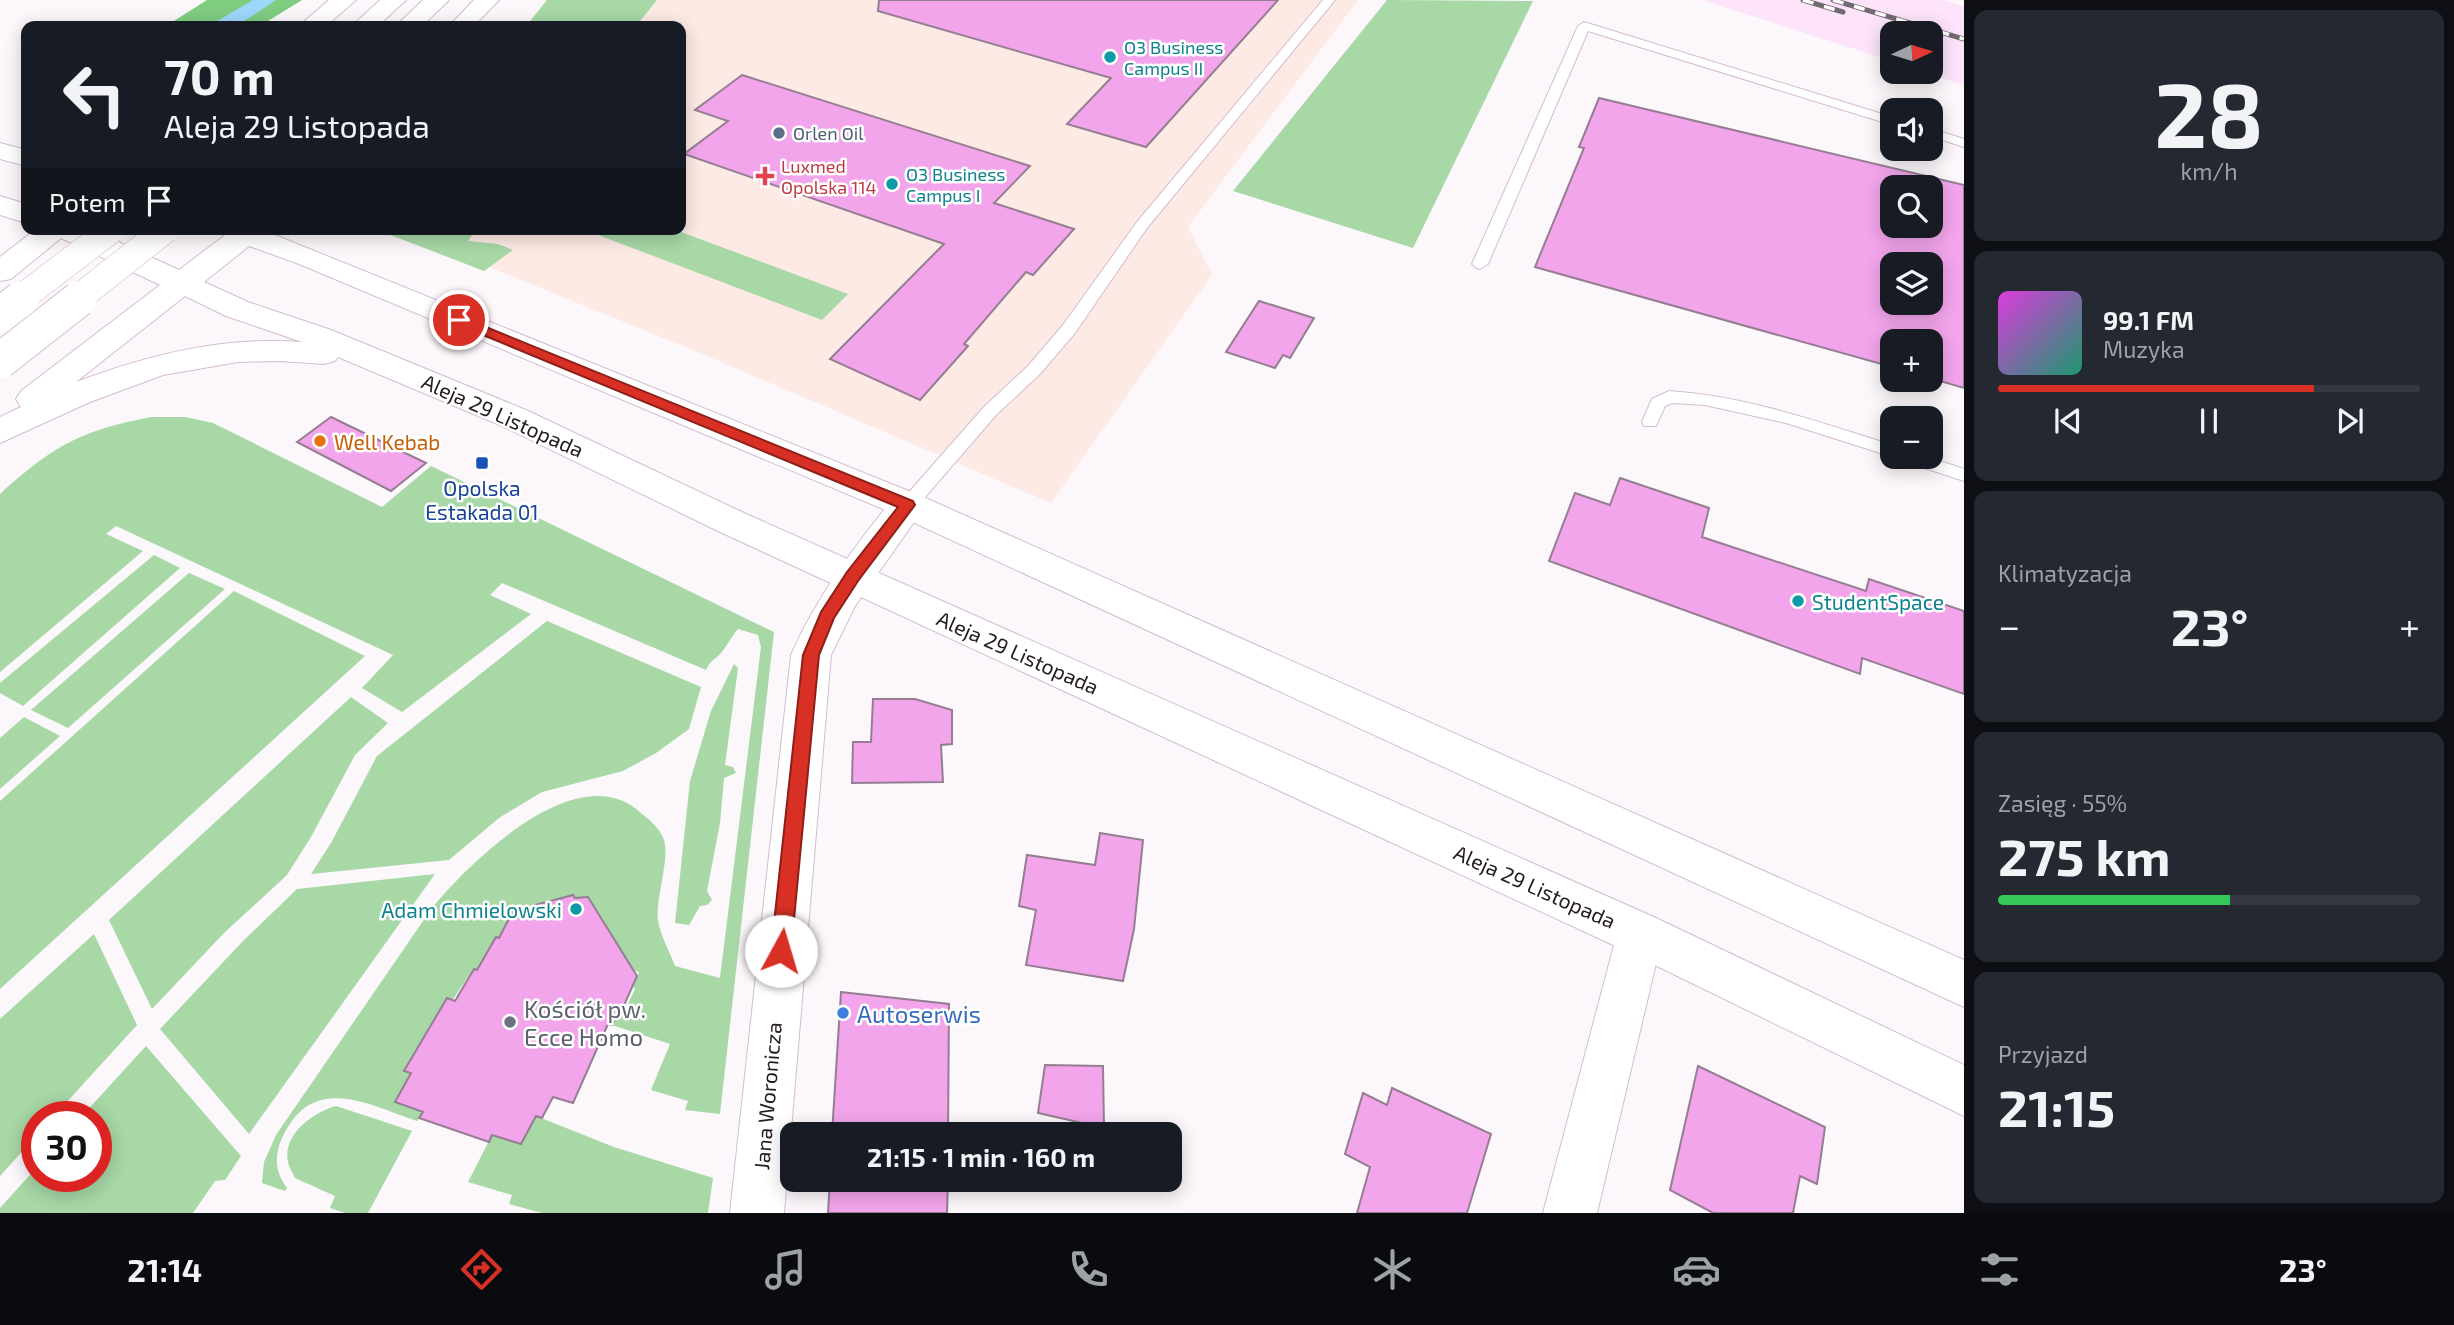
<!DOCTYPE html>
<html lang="pl">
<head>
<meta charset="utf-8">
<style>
  body { margin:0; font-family:"Exo 2",sans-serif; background:#242831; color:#f1f3f6; height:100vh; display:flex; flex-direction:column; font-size:26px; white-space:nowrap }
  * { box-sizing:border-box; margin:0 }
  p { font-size:23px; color:#9ea1a6 }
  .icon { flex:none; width:38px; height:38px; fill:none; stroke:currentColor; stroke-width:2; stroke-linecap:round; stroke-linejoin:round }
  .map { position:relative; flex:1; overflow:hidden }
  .drawer { display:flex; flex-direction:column; gap:10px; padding:10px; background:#0d0f14; width:490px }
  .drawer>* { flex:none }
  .banner { position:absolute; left:21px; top:21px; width:665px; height:214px; border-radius:14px; box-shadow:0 4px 18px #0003; background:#171b24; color:#f1f3f6; overflow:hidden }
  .needle { width:46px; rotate:86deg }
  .controls { position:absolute; left:1880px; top:21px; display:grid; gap:14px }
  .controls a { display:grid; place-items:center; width:63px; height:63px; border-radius:14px; background:#171b24; box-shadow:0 4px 18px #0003; font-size:35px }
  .speed { position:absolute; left:21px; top:1101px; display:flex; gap:14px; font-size:35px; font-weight:700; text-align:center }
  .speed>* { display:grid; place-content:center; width:91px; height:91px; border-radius:50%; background:#171b24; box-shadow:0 4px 18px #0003; line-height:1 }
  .speed .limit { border:10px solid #d22; background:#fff; color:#111 }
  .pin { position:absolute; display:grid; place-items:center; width:60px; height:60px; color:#fff; margin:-30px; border:4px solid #fff; border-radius:50%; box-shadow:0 2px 7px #0007 }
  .me { position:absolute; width:77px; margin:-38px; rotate:6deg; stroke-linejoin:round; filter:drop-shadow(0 0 5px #0008) }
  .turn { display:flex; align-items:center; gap:24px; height:147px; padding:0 28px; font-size:32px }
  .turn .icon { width:91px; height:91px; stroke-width:2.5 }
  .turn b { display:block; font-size:49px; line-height:60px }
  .then { display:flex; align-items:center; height:66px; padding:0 28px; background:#0003; gap:14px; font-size:26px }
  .big { font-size:52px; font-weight:700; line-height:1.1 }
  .drawer .tile { flex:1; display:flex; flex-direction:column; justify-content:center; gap:10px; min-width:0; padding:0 24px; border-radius:14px; background:#242831 }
  .drawer .dial { align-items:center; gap:0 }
  .dial b { font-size:91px; line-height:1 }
  .song { display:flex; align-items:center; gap:21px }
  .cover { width:84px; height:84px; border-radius:10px; background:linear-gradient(135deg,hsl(300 70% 55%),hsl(160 70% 35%)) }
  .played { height:7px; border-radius:4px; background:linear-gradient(90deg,#d93025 75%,#363941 75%) }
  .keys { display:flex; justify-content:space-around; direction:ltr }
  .heat { display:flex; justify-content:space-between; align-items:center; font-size:38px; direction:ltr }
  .charge { height:10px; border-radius:5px; background:linear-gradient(90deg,#34c759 55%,#363941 0) }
  .trip { position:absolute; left:780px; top:1122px; width:402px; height:70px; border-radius:14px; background:#171b24; box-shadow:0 4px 18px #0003; font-weight:700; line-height:70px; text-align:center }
  .tab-bar { display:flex; height:112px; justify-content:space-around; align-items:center; background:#090b0e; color:#9ea1a6 }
  .tab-bar .icon { width:49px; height:49px }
  .tab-bar .active { color:#d93025 }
  .tab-bar b { font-size:32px; color:#f1f3f6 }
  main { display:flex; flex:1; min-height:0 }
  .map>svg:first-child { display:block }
  .commercial { fill:#feeae4 }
  .built { fill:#fde4fb }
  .green { fill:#a7d8a6 }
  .forest { fill:#7fcc81 }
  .water { fill:#9ed7fc }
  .pier { fill:#fcf7fb }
  .building { fill:#f3a5ec; stroke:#957e92; stroke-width:2; fill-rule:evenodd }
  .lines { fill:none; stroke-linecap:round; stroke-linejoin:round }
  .lane-casing { stroke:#d4bcd1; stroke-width:2 }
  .street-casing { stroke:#d4bcd1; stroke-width:2 }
  .primary-casing { stroke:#d4bcd1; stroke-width:2 }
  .lane { fill:#fff; fill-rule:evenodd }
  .street { fill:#fff; fill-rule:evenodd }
  .primary { fill:#fff; fill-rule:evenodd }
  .rail-casing { stroke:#726a71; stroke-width:5 }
  .rail { stroke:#fff; stroke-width:3.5; stroke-dasharray:11; stroke-linecap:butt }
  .primary-bridge-far1-casing { stroke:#d4bcd1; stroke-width:28; stroke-linecap:butt }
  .primary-bridge-casing { stroke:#d4bcd1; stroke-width:37; stroke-linecap:butt }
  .primary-bridge-far1 { stroke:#fff; stroke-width:27 }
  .primary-bridge { stroke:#fff; stroke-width:35 }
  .route { fill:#d93025; stroke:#8d1f18; stroke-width:2 }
  .culture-dot { fill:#0f9aa8; stroke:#fff; stroke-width:2.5 }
  .service-dot { fill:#5c6f8a; stroke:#fff; stroke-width:2.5 }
  .health-dot { fill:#e0444e; stroke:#fff; stroke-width:2.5 }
  .food-dot { fill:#e8710a; stroke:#fff; stroke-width:2.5 }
  .transit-dot { fill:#1a4fb4; stroke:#fff; stroke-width:2.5 }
  .shop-dot { fill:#3f7fe0; stroke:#fff; stroke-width:2.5 }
  .worship-dot { fill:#6b7280; stroke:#fff; stroke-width:2.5 }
  .labels { text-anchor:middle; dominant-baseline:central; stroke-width:5; stroke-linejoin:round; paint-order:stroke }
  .far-culture-label { font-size:18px; fill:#0d838f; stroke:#fff; text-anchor:start }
  .far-service-label { font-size:18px; fill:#4e5e75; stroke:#fff; text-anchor:start }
  .far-health-label { font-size:18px; fill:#be3a42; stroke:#fff; text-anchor:start }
  .street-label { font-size:21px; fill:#241b23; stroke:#fff }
  .food-label { font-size:21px; fill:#c56008; stroke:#fff; text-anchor:start }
  .transit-label { font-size:21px; fill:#164399; stroke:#fff }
  .culture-label { font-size:21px; fill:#0d838f; stroke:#fff; text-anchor:start }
  .near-worship-label { font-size:24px; fill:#5b616d; stroke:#fff; text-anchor:start }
  .near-shop-label { font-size:24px; fill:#366cbe; stroke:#fff; text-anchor:start }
</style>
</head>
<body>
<main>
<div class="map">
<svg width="1964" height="1213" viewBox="0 0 1964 1213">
  <rect width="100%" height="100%" fill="#fcf7fb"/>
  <!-- commercial -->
  <polygon class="commercial" points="655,0 1358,0 1188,227 1212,275 1051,503 700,353 457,254 476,229 681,229 681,26 635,26"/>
  <!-- built -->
  <polygon class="built" points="1702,0 1942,0 1964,6 1964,85 1924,72 1930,72 1930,33 1892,33 1892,61"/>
  <!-- green -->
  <g class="green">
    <polygon points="547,0 657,0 636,26 526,26"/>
    <polygon points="1387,0 1533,1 1413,248 1233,191"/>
    <polygon points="375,229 476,229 468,241 498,244 513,250 484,271"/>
    <polygon points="673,229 848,294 822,320 585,230"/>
    <path d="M152,417H185L213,423L382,507L431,466L774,632L720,1114L685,1110L688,1101L651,1090L670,1044L612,1025L620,1009L625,1010L635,989L633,987L639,972L606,961L597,912L589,898H575L572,895L534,908L533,905L514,910L499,938H496L479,971L473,969L420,1050L416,1049L404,1071L411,1073L395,1102L423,1112L417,1121C367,1104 312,1072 282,1138C274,1156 275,1172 287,1188L285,1191L262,1183L264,1162L276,1135L432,908C469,863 573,760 636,809C647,818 659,826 664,840C670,860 655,899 658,920C660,935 670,952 675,966L720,978L761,647L758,635L738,629C731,637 727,646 721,653C715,660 710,660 706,670L502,583L490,595L531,614L402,712L362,688L393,655L116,526L106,534L143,551L0,672V494C53,446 81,430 152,417Z"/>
    <polygon points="154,555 180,568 23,706 0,693 0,683"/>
    <polygon points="189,573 225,589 68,728 31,710"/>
    <polygon points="234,591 365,656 0,989 0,801"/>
    <polygon points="547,621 701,687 689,729 656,753 623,771 542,792 499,818 449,860 311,874 331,843 377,756"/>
    <polygon points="734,664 738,668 725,765 733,767 736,773 724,778 720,823 707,891 712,900 707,905 700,906 689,925 675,923 690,781 711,711"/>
    <polygon points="351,697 388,723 355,755 311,837 287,875 224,933 152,1009 109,920"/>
    <polygon points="24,717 60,736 0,789 0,738"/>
    <polygon points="435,874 249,1134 160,1029 243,941 297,889"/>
    <polygon points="94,934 137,1025 54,1116 37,1116 37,1135 0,1176 0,1019"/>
    <polygon points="146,1046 241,1156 225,1180 215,1181 193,1213 0,1213 0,1208 37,1167 37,1176 96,1176 96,1116 82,1116"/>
    <path d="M336,1106L412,1131L368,1213H345L330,1208L335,1196L295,1178C293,1173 289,1167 288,1162C282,1134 314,1112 336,1106Z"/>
    <polygon points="536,1116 614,1147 713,1178 708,1213 542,1213 509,1204 512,1195 468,1182 492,1135 521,1144"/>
  </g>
  <!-- forest -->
  <polygon class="forest" points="207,0 302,0 260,26 166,26"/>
  <!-- water -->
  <polygon class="water" points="253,0 276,0 237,26 209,26"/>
  <!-- pier -->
  <polygon class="pier" points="26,137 26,167 0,183 0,154"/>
  <!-- building -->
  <g class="building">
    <polygon points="879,0 1278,0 1146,147 1067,124 1111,78 878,11"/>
    <polygon points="742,75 1030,166 994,203 1074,229 1033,275 1026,272 964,344 968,346 920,400 830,359 944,244 684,154 728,121 695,110"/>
    <path d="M1599,98L1964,185V388L1930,378V341H1892V367L1535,267L1584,148L1579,147ZM1892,187H1930V226H1892ZM1892,264H1930V303H1892Z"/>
    <polygon points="1259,301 1314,318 1290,358 1283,355 1275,368 1226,352"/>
    <polygon points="331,417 426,463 391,491 297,442"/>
    <polygon points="1620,478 1709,508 1702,537 1866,591 1869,579 1964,611 1964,694 1862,658 1860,674 1549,561 1575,493 1610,505"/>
    <polygon points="873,699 915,699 952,710 952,744 941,745 943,782 852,783 853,742 871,742"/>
    <polygon points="1100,833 1143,840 1134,929 1123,981 1026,965 1036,910 1019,906 1027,855 1095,865"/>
    <polygon points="573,895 575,898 588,897 637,976 622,1010 620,1009 612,1025 608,1024 573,1103 553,1097 542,1118 536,1116 521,1144 492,1135 489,1142 419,1118 423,1112 395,1102 411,1073 404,1071 447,998 455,1001 474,969 477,970 496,937 499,938 513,911"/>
    <polygon points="841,992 949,1004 948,1134 832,1134"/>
    <polygon points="1045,1065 1103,1066 1104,1128 1038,1113"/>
    <polygon points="1698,1066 1825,1127 1817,1184 1800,1176 1793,1213 1713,1213 1670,1190"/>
    <polygon points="1392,1088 1491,1134 1467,1213 1357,1213 1370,1167 1345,1154 1363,1093 1387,1105"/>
    <polygon points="830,1180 948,1180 947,1213 828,1213"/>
  </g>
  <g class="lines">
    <defs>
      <g id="lane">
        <polygon points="1323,0 1335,0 1147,228 1075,333 1040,374 996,415 914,510 902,510 899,505 902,500 984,407 1028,366 1063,325 1137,222"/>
        <polygon points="1584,22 1892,117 1892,125 1588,31 1488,264 1480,269 1475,267 1472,264 1578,26"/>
        <polygon points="1930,128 1964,139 1964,147 1930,136"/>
        <path d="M1669,391C1746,396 1819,422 1892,445L1893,457L1786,423L1705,405L1672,403L1665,406L1656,426H1644L1642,422L1652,399Z"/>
        <polygon points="1900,457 1928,457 1964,469 1964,481 1903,461"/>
      </g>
      <g id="street">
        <path d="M908,492L921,496L926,505L855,606L831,655L784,1213H730L791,655C817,596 855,546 895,496Z"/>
        <polygon points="1640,912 1656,918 1663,934 1597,1213 1543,1213 1617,934 1624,918"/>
      </g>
      <g id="primary">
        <polygon points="329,0 356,0 326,26 299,26"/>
        <polygon points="380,0 406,0 378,26 352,26"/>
        <polygon points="423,0 449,0 422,26 396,26"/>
        <polygon points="474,0 499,0 474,26 449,26"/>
        <polygon points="0,143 26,150 26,166 0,159"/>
        <polygon points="0,196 26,204 26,223 0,215"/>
        <path d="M36,229H90L179,270L224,236L217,229H266L265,231L921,496L1964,960V1007L895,514L299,264L249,246L204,282L248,302L331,330L526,410L744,513L1656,918L1964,1065V1116L1624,950L718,531L502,426L338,357L335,361L324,364L280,361L238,362L163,375L90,402L0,443V417L21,407L16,399L21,391L160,285L61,238L11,279L0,281V257ZM185,296L226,316L302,342C223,336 148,355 76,382Z"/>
      </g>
    </defs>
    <!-- lane casing -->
    <use href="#lane" class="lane-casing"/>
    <!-- street casing -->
    <use href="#street" class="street-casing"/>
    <!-- primary casing -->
    <use href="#primary" class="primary-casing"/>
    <!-- lane -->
    <use href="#lane" class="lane"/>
    <!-- street -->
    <use href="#street" class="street"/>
    <!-- primary -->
    <use href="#primary" class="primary"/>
    <defs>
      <g id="rail">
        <polyline points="1803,0 1843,12"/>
        <polyline points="1833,0 1964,39"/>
      </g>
    </defs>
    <!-- rail casing -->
    <use href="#rail" class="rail-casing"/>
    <!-- rail -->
    <use href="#rail" class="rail"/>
    <defs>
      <g id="primary-bridge-far1">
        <polyline points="19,300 112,229"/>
        <polyline points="76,300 166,229"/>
      </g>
      <g id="primary-bridge">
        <polyline points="0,315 21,299"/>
        <polyline points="0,361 79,299"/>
      </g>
    </defs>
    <!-- primary-bridge-far1 casing -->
    <use href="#primary-bridge-far1" class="primary-bridge-far1-casing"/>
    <!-- primary-bridge casing -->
    <use href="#primary-bridge" class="primary-bridge-casing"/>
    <!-- primary-bridge-far1 -->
    <use href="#primary-bridge-far1" class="primary-bridge-far1"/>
    <!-- primary-bridge -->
    <use href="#primary-bridge" class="primary-bridge"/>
  </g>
  <!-- route -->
  <polygon class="route" points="459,316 913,501 915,505 858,581 834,618 819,655 791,951 788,957 781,960 774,957 771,951 803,655 821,612 847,572 898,507 454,323 454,317"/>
  <!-- markers -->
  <g class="culture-dot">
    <circle cx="1110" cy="57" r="7"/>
    <circle cx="892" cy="184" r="7"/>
    <circle cx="1798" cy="601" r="7"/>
    <circle cx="576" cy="909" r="7"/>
  </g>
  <circle class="service-dot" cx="779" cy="133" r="7"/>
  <path class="health-dot" d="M761.5 165.5h7v7h7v7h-7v7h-7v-7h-7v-7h7z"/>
  <circle class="food-dot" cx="320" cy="441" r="7"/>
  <rect class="transit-dot" x="475" y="456" width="14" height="14" rx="3.5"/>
  <circle class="shop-dot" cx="843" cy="1013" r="7"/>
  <circle class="worship-dot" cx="510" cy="1022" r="7"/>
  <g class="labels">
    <!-- far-culture labels -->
    <g class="far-culture-label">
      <text x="1124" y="47">O3 Business<tspan x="1124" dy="21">Campus II</tspan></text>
      <text x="906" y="174">O3 Business<tspan x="906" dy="21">Campus I</tspan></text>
    </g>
    <!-- far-service labels -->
    <g class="far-service-label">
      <text x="793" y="133">Orlen Oil</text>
    </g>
    <!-- far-health labels -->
    <g class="far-health-label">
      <text x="781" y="166">Luxmed<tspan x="781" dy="21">Opolska 114</tspan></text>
    </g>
    <!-- street labels -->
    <g class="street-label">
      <text transform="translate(503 415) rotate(24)">Aleja 29 Listopada</text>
      <text transform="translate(1018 652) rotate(24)">Aleja 29 Listopada</text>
      <text transform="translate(1535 886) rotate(24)">Aleja 29 Listopada</text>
      <text transform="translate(767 1096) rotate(-85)">Jana Woronicza</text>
    </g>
    <!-- food labels -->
    <g class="food-label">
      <text x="334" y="441">Well Kebab</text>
    </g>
    <!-- transit labels -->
    <g class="transit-label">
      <text x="482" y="487">Opolska<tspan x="482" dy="24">Estakada 01</tspan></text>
    </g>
    <!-- culture labels -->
    <g class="culture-label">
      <text x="1812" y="601">StudentSpace</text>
      <text x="562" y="909" text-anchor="end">Adam Chmielowski</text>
    </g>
    <!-- near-worship labels -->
    <g class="near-worship-label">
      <text x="524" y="1008">Kościół pw.<tspan x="524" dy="28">Ecce Homo</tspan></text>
    </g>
    <!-- near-shop labels -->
    <g class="near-shop-label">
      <text x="857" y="1013">Autoserwis</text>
    </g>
  </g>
</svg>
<div class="controls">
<a><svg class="needle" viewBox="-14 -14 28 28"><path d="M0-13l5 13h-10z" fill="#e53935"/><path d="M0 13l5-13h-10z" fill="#9ea1a6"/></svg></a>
<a><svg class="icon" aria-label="sound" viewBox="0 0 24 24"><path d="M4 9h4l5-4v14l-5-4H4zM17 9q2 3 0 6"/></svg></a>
<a><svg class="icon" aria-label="search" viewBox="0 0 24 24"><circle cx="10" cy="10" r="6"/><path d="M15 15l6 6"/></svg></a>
<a><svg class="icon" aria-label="layers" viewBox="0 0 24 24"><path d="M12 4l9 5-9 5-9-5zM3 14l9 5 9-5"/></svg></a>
<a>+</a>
<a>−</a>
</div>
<div class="speed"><div class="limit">30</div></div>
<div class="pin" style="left:459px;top:320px;background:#d93025"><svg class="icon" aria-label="arrive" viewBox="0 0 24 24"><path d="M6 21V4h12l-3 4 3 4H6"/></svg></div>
<svg class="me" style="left:781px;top:951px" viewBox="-20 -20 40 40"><circle r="19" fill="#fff"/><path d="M0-13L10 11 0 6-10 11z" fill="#d93025"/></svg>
<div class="trip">21:15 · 1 min · 160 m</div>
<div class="banner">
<div class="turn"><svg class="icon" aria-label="left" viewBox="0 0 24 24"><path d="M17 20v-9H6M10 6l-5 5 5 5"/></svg><div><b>70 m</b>Aleja 29 Listopada</div></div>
<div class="then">Potem<svg class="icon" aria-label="arrive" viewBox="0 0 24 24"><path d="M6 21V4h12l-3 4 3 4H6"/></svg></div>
</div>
</div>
<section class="drawer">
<div class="tile dial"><b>28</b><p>km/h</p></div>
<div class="tile">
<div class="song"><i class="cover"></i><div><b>99.1 FM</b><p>Muzyka</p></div></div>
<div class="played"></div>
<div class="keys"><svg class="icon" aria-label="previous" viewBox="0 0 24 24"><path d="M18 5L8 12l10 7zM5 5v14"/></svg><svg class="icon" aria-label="pause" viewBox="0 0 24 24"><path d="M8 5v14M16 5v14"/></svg><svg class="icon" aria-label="next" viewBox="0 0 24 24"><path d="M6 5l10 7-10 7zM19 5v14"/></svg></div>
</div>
<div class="tile"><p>Klimatyzacja</p>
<div class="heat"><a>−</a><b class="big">23°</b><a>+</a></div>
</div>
<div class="tile"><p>Zasięg · 55%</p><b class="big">275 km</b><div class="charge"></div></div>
<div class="tile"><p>Przyjazd</p><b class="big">21:15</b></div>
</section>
</main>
<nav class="tab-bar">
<b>21:14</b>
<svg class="icon active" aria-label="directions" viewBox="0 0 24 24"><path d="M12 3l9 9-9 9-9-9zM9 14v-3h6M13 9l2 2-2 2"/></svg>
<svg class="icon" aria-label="music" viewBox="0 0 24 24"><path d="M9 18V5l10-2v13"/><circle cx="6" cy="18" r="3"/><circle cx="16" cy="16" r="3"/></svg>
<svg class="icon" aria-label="phone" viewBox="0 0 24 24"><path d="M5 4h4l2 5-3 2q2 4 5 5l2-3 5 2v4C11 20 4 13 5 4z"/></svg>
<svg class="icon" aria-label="climate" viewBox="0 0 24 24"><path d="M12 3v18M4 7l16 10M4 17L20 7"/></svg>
<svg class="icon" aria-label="car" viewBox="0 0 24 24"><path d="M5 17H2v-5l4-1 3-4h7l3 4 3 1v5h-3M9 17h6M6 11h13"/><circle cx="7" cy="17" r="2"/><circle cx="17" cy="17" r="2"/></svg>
<svg class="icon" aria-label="filters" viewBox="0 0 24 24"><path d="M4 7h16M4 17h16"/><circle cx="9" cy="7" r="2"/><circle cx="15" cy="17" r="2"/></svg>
<b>23°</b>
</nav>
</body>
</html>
